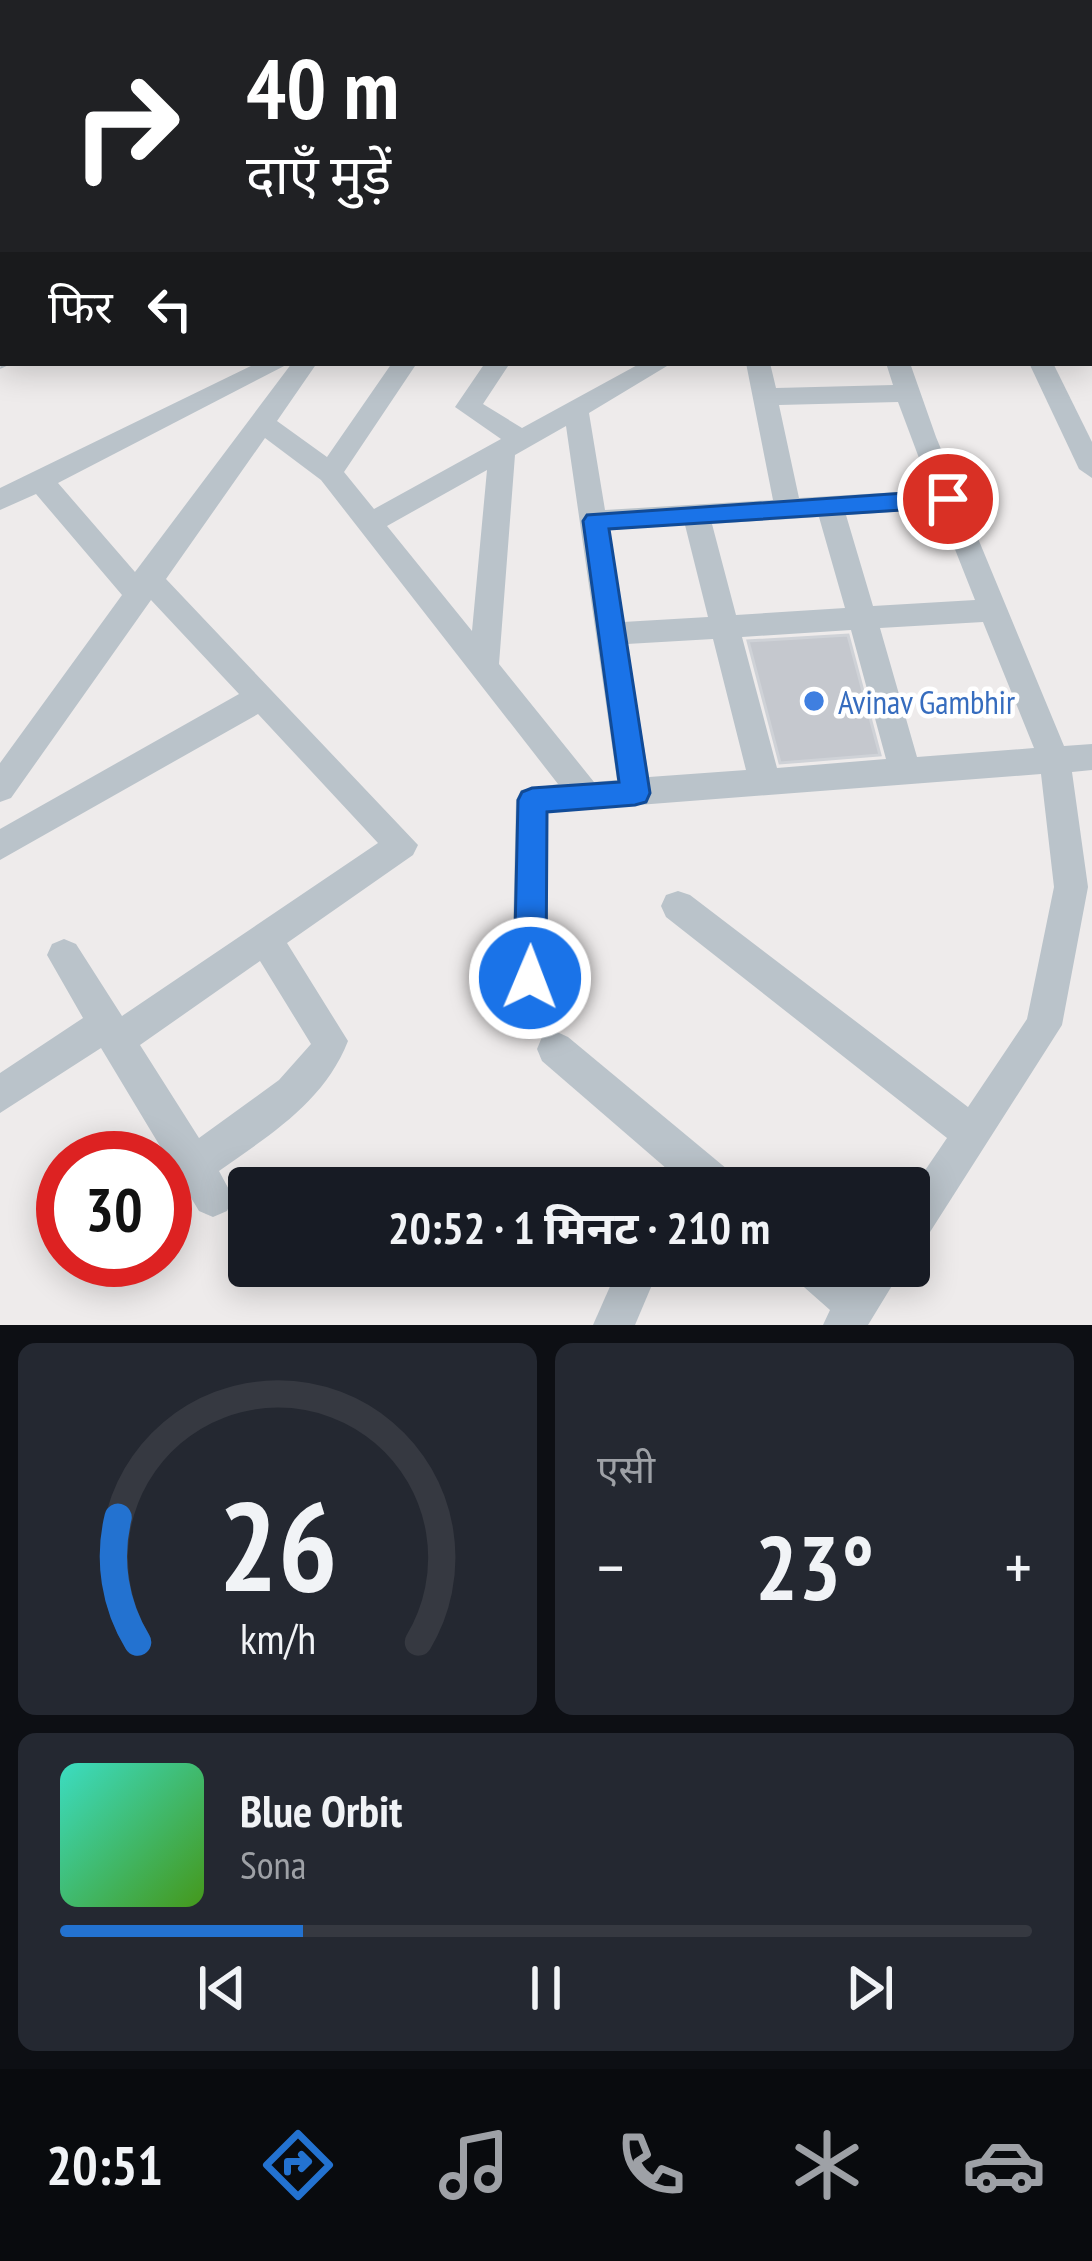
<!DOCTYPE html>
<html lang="hi">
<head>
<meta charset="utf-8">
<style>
  body { margin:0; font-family:"PT Sans Narrow","Noto Sans Devanagari",sans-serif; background:#242831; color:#f1f3f6; height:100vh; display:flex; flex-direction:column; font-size:45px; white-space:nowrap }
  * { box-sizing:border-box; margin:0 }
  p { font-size:39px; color:#9ea1a6 }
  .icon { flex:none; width:66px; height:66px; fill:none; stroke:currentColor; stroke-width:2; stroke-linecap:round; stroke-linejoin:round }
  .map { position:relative; height:1325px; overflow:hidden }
  .side { display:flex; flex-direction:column; gap:18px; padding:18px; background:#0d0f14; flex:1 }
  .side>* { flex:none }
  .banner { position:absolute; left:0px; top:0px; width:1092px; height:366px; box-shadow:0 6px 30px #0003; background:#202124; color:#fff; overflow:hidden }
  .speed { position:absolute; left:36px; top:1131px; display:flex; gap:24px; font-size:60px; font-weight:700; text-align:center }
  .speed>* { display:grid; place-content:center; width:156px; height:156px; border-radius:50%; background:#171b24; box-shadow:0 6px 30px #0003; line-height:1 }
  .speed .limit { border:18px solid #d22; background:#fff; color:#111 }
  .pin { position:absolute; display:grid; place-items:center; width:102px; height:102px; color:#fff; margin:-51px; border:6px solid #fff; border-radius:50%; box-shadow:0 3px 12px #0007 }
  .me { position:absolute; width:132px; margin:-66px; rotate:1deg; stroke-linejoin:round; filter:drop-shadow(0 0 9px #0008) }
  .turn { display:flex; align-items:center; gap:42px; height:252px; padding:0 48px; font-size:54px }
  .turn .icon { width:156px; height:156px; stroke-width:2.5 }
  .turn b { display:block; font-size:84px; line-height:102px }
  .then { display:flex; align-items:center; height:114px; padding:0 48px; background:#0003; gap:24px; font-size:45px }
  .big { font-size:90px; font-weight:700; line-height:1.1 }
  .side .tile { flex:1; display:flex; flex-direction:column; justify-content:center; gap:18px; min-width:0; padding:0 42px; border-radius:18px; background:#242831 }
  .side .dial { align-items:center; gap:0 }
  .dial svg { height:312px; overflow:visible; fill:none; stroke:#363941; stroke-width:7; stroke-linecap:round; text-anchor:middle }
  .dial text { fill:#f1f3f6; stroke:none }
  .song { display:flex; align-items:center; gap:36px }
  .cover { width:144px; height:144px; border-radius:18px; background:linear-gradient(135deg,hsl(170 70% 55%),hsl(100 70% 35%)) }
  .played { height:12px; border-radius:6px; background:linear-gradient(90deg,#2372d0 25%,#363941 25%) }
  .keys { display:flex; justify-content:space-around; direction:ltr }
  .heat { display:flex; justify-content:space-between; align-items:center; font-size:66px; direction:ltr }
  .side .tiles { flex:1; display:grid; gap:18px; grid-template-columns:1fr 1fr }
  .tile:last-child { grid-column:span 2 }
  .trip { position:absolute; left:228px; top:1167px; width:702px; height:120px; border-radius:12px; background:#171b24; box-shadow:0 6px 30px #0003; font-weight:700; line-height:120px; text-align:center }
  .tab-bar { display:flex; height:192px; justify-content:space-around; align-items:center; background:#090b0e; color:#9ea1a6 }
  .tab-bar .icon { width:84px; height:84px }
  .tab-bar .on { color:#2372d0 }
  .tab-bar b { font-size:54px; color:#f1f3f6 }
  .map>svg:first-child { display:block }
  .building { fill:#c5c8ce; stroke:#cfd2d7; stroke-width:3 }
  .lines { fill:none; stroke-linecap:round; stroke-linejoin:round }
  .street { fill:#bac3ca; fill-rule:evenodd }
  .secondary { fill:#b9c4cf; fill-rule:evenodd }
  .route { fill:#1a73e8; stroke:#114b97; stroke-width:3 }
  .shop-dot { fill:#3f7fe0; stroke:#fff; stroke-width:4.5 }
  .labels { text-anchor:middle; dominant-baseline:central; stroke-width:9; stroke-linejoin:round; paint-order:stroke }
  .shop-label { font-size:33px; fill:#366cbe; stroke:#fff; text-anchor:start }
</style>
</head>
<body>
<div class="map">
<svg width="1092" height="1325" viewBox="0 0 1092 1325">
  <rect width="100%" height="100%" fill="#eeebeb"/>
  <!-- building -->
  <polygon class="building" points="848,635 880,755 780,763 748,641"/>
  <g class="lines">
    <!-- street -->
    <g class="street">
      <polygon points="0,0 17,0 3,3 0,10"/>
      <polygon points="184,0 204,0 206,3 186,3"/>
      <polygon points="426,0 451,0 453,3 428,3"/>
      <polygon points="801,0 823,0 825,3 803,3"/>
      <polygon points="1037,0 1059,0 1061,3 1039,3"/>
      <polygon points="1092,9 1092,21 1089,22 1089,10"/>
      <polygon points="1092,112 1092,125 1089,126 1089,113"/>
      <rect x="0" y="154" width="3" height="15"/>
      <polygon points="1089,169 1092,170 1092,184 1089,183"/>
      <polygon points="3,351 3,363 13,363 0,369"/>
      <path d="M257,363H290L58,483L135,572L292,363H317L277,421L327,457L392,363H417L344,472L374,509L501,439L455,407L485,363H510L483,404L522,428L641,363H672L589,413L605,510L773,500L746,363H770L776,388L893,385L886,363H910L936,437L1064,746L1092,744V770L1072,772L1088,887L1062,1025L923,1243L909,1249V1194L947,1138L666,917L661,906L666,895L678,891L690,895L968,1107L1027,1019L1054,887L1041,774L548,812L547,1022L542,1034L529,1039L516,1034L511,1022L516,800L521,790L558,784L321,480L265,438L166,579L418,845L413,855L287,943L348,1041C324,1102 271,1134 219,1171L233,1197L227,1211L213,1217L199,1211L101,1048L0,1113V1073L83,1018L47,955L52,944L64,939L76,944L122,1016L378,843L258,714L0,860V829L239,694L151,600L11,798L0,802V763L122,595L36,494L0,510V488ZM898,402L931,490L799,498L779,405ZM566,426L617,780L594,782L499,664L515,455ZM487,470L472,631L387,526ZM939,509L975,600L873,606L846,515ZM819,517L845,608L736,615L712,524ZM685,525L708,617L623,622L608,530ZM983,622L1034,748L917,757L880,628ZM851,630L886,759L777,768L742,637ZM713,639L746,770L649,777L627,644ZM260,961L311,1044L279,1080L199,1138L140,1045Z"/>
      <polygon points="1029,363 1053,363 1092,442 1092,478 1079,469"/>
      <polygon points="555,1031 568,1037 733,1174 738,1188 689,1188 542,1061 537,1049 542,1037"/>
      <polygon points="619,1266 660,1266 635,1325 593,1325"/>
      <polygon points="790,1266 841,1266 853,1276 860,1266 904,1266 868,1325 823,1325 830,1310 796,1280"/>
    </g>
    <!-- secondary -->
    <g class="secondary">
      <polygon points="928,0 954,0 956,3 930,3"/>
      <polygon points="1089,260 1092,261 1092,285 1089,284"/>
      <polygon points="1089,309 1092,310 1092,336 1089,335"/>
    </g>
  </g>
  <!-- route -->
  <polygon class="route" points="948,490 960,499 948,507 609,529 650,793 646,802 635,805 547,812 546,978 541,989 530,993 518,989 514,978 518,800 522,792 532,788 619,782 583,521 587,515"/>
  <!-- markers -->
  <circle class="shop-dot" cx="814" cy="701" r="12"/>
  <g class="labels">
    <!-- shop labels -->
    <g class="shop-label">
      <text x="838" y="701">Avinav Gambhir</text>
    </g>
  </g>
</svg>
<div class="speed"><div class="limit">30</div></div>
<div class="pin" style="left:948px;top:499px;background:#d93025"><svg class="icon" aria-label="arrive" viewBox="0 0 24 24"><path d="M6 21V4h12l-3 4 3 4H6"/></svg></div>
<svg class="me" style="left:530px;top:978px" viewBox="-20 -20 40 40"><circle r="17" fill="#1a73e8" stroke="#fff" stroke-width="3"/><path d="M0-11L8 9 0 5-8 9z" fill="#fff"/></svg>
<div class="trip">20:52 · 1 मिनट · 210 m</div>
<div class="banner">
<div class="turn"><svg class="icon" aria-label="right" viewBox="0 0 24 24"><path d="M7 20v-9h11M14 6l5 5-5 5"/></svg><div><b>40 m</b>दाएँ मुड़ें</div></div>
<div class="then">फिर<svg class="icon" aria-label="left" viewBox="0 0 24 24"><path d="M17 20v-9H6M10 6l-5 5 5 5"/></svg></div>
</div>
</div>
<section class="side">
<div class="tiles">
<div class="tile dial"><svg viewBox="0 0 100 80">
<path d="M14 69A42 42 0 1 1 86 69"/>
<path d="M14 69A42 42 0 0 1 9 37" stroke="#2372d0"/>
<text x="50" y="56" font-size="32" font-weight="700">26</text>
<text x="50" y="72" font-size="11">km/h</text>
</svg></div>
<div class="tile"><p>एसी</p>
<div class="heat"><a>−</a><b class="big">23°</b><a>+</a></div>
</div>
<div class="tile">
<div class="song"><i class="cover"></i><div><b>Blue Orbit</b><p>Sona</p></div></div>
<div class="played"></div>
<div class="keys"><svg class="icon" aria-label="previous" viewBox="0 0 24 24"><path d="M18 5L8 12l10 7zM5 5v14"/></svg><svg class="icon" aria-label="pause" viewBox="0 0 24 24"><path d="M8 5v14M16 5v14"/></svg><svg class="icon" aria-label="next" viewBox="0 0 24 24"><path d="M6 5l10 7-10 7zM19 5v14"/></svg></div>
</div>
</div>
</section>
<nav class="tab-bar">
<b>20:51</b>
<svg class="icon on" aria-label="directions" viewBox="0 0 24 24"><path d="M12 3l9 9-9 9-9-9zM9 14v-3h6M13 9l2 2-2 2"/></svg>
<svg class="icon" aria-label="music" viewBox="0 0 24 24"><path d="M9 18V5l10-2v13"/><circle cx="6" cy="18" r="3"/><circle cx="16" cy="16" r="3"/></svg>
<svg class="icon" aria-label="phone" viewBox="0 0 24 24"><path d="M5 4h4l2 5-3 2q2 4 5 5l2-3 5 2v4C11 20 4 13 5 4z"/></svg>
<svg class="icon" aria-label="climate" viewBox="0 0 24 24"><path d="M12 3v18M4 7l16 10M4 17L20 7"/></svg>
<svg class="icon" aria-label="car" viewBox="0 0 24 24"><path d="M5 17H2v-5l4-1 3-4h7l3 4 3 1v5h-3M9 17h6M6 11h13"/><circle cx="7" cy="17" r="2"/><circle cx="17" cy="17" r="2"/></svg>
</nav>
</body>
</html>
